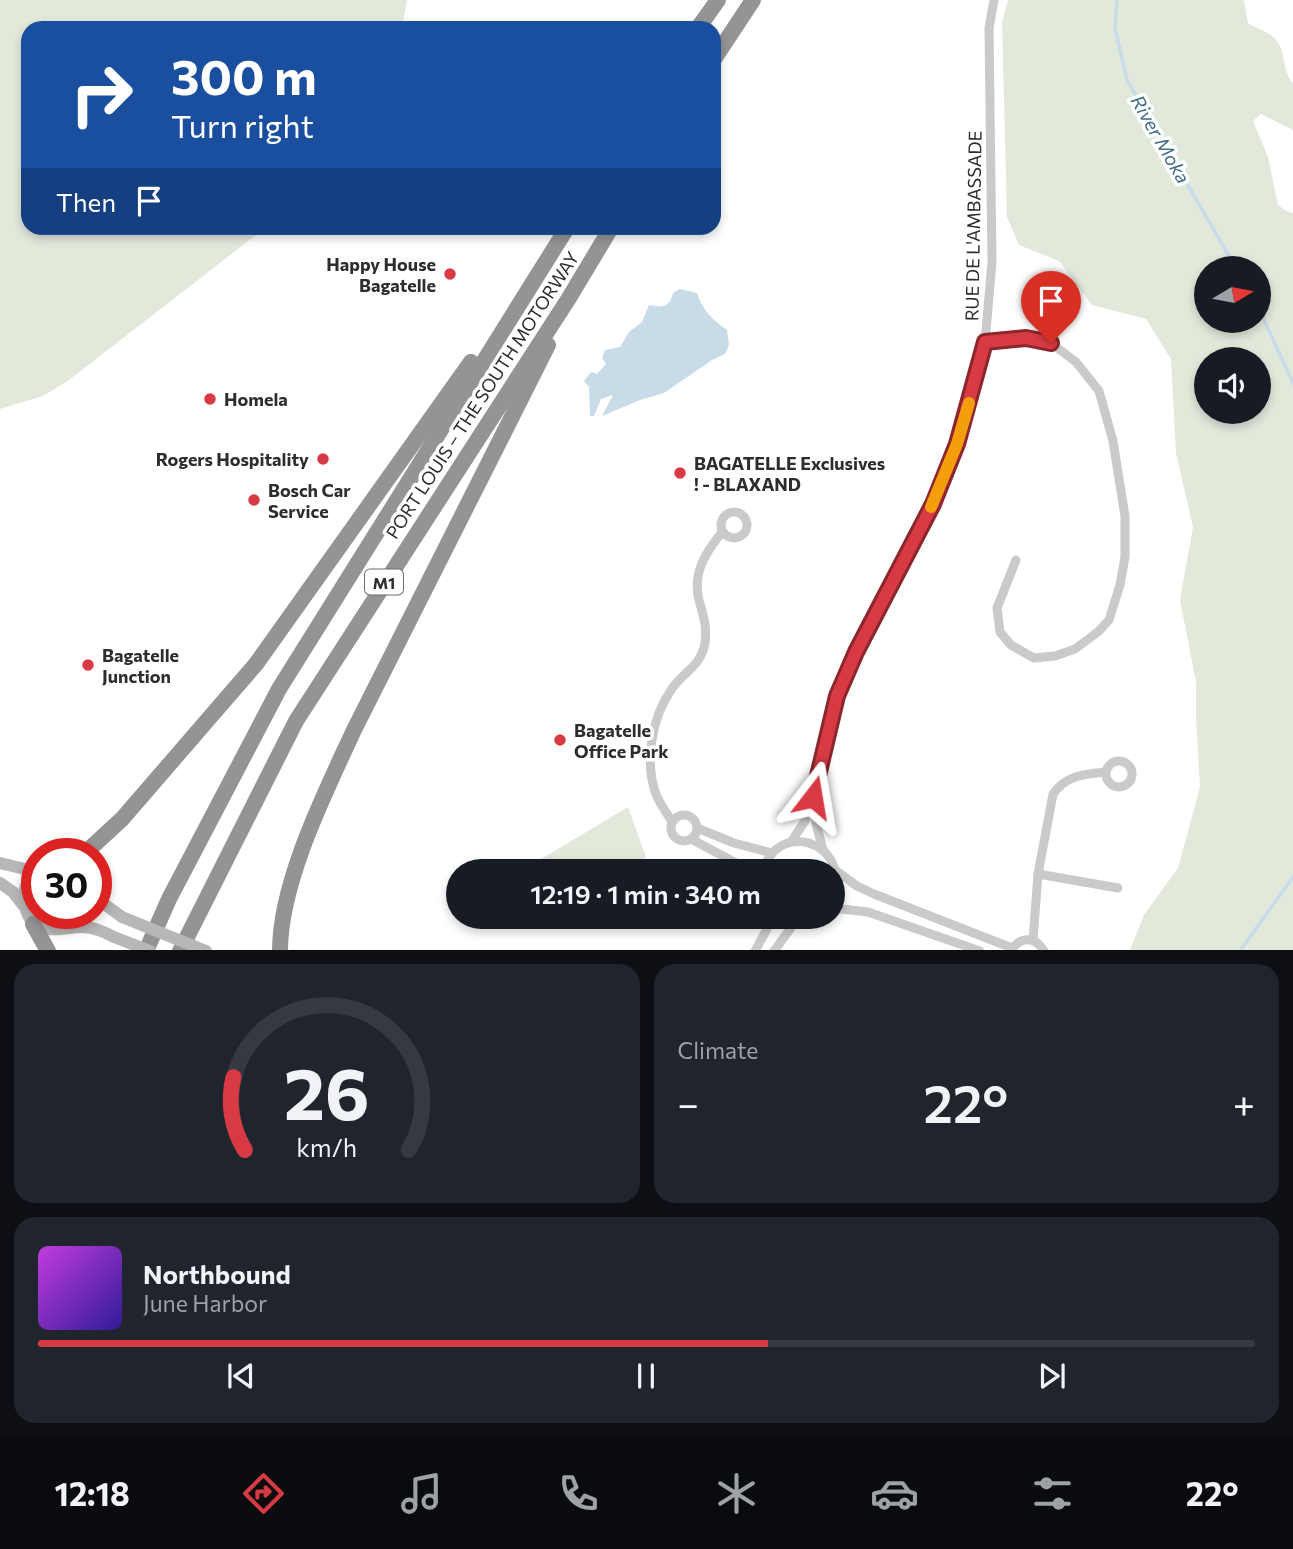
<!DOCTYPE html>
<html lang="en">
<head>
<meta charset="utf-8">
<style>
  body { margin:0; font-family:Commissioner,sans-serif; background:#20242c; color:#f1f3f6; height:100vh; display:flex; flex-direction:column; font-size:26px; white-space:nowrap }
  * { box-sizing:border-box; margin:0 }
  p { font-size:23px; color:#9ea1a6 }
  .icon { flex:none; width:38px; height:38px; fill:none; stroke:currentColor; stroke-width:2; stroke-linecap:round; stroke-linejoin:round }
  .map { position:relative; height:950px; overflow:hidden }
  .panel { display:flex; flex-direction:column; gap:14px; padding:14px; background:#0d0f14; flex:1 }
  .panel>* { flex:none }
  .top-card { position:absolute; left:21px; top:21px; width:700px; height:214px; border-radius:21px; box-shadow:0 4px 10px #0003; background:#1a4fa0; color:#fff; overflow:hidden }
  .needle { width:46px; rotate:80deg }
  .tools { position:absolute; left:1194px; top:256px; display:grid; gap:14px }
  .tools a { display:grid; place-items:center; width:77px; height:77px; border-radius:50%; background:#171b24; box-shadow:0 4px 10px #0003; font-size:35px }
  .speed { position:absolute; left:21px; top:838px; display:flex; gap:14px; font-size:35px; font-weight:700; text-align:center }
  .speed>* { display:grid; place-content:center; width:91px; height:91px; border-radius:50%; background:#171b24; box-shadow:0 4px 10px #0003; line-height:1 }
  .speed .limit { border:10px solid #d22; background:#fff; color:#111 }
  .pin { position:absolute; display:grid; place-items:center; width:60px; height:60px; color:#fff; margin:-72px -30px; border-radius:50% 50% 50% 0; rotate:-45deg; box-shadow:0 0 7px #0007 }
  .pin .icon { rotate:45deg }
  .me { position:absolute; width:77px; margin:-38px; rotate:14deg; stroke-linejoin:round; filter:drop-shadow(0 0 5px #0008) }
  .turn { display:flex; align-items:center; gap:24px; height:147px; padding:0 35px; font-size:32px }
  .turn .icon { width:91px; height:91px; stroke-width:2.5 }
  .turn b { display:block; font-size:49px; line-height:60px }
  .then { display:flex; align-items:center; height:66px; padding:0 35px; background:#0003; gap:14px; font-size:26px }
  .big { font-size:52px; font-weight:600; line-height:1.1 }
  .panel .card { flex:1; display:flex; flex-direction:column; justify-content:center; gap:10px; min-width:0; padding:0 24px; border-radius:21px; background:#20242c }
  .panel .dial { align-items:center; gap:0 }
  .dial svg { height:182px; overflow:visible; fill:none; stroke:#363941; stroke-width:7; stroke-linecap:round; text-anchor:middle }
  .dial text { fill:#f1f3f6; stroke:none }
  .song { display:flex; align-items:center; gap:21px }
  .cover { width:84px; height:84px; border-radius:10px; background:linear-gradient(135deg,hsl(290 70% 55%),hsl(250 70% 35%)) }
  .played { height:7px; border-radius:4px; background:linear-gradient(90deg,#d83a43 60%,#363941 60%) }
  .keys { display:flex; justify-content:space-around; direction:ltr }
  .heat { display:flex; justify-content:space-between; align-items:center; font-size:38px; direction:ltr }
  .panel .tiles { flex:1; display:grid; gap:14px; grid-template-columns:1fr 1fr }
  .card:last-child { grid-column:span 2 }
  .trip { position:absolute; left:446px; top:859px; width:399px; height:70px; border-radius:35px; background:#171b24; box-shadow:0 4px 10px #0003; font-weight:600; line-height:70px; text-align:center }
  .menu { display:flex; height:112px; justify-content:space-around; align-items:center; background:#090b0e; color:#9ea1a6 }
  .menu .icon { width:49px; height:49px }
  .menu .current { color:#d83a43 }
  .menu b { font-size:32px; color:#f1f3f6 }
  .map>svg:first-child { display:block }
  .green { fill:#e2e9db; fill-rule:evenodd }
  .water { fill:#c8dbe8 }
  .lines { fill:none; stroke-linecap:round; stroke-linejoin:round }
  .stream { stroke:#c8dbe8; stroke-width:3.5 }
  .street { stroke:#cacaca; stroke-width:9 }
  .secondary { stroke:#b7b7b7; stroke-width:12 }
  .highway { stroke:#949494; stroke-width:16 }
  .secondary-bridge { stroke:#b7b7b7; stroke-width:12 }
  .route-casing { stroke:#8c262c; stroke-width:18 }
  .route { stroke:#d83a43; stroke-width:12 }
  .slow { stroke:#f59e0b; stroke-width:12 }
  .poi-dot { fill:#d83a43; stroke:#fff; stroke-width:2.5 }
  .labels { text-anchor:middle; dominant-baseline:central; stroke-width:7; stroke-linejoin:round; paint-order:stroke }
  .shield { fill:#fff; stroke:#6c6c6c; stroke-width:2 }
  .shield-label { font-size:16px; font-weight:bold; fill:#2d2d2d }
  .street-label { font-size:18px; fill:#2d2d2d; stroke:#fff }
  .poi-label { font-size:18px; font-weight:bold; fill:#2d2d2d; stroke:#fff; text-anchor:start }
  .water-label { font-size:19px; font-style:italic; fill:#416b88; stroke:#fff }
</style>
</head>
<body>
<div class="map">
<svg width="1293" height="951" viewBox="0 0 1293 951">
  <rect width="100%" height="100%" fill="#fff"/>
  <!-- green -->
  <g class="green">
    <polygon points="0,0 407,0 402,28 28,28 28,228 265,228 69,380 43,396 0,409"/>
    <path d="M1008,0H1244L1248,23C1256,28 1266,31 1273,37C1287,48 1281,70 1293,83V130L1261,114L1253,121L1268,157L1278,205L1286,211L1293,213V950H1130L1144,915L1178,868L1200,787L1196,717V682L1180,600L1193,527L1176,453L1171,359L1146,319L1092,305L1059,261L1019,245L1007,217L1002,22ZM1206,268H1258V320H1206ZM1206,359H1258V411H1206Z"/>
    <polygon points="628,807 646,857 619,871 521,871"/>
  </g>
  <!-- water -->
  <path class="water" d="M680,289L697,293C702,310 713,320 727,330L729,345L725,354L712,360L664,393L640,400L602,416L613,395L601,399L594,416H590L589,387L584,381L591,372L597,374L606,364L602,358L605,350L620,347L629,332L642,322L649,305C662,308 670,307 673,293Z"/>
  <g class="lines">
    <!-- stream -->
    <g class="stream">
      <polyline points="1117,0 1115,28 1127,80 1236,268"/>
      <polyline points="1258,307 1293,383"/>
      <polyline points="1240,951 1293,877"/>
    </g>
    <!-- street -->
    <g class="street">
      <polyline points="985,342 1026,338 1051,343 1076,362 1099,391 1113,441 1125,516 1125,557 1120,585 1109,620 1099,631 1075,649 1055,656 1034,658 1011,645 1000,632 997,608 1016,560"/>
      <circle cx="734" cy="525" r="13"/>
      <circle cx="1119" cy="774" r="13"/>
      <polyline points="813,803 816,823 823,850"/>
      <circle cx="684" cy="828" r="13"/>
      <path d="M672,822C667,813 659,803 656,794C644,761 652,718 671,690C681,674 698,668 704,648C708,631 704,617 699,600C692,573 706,552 722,532"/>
      <polyline points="697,828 734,843 772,853"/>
      <polyline points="691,839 753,872"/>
      <polyline points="791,842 805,821 813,797 837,696 856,652 933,504 957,444 985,342 992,262 989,28 994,0"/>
      <polyline points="835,870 857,886 874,894 1012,948"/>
      <path d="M763,872C775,820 850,840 833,893"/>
      <polyline points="1038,874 1118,888"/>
      <polyline points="833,908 868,912 980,951"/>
      <path d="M1033,940L1038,874L1053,794C1066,775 1085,774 1106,772"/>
      <polyline points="755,951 767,929 769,917"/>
      <polyline points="774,951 799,917"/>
      <path d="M1011,951C1020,936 1035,936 1044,951"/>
    </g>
    <!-- secondary -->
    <g class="secondary">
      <polyline points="0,863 25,869 37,869"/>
      <path d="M37,871C19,887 21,906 33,924C50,934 65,927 82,927C94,927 104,932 114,937"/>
      <polyline points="0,883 13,892 23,905"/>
      <polyline points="96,898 122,917"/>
    </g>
    <!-- highway -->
    <g class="highway">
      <polyline points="698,28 718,0"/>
      <polyline points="714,59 753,0"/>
      <polyline points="84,854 122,819 256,664 471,362"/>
      <polyline points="33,924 48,951"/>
      <polyline points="146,951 169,899 279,689 567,228"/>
      <polyline points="180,951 296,721 569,298 611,228"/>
      <path d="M280,951C280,882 325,793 354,730L548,345"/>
    </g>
    <!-- secondary-bridge -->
    <g class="secondary-bridge">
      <polyline points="122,917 206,951"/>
      <polyline points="114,937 150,951"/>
    </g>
  </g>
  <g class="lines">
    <defs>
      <polyline id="route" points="813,797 837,696 856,652 933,504 957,444 985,342 1026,338 1051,343"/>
    </defs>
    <!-- route casing -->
    <use href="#route" class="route-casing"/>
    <!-- route -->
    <use href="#route" class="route"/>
    <!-- slow -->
    <polyline class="slow" points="931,507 957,444 969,403"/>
  </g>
  <!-- markers -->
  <g class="poi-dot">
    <circle cx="450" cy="274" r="7"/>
    <circle cx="210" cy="399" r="7"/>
    <circle cx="323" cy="459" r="7"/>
    <circle cx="680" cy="473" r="7"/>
    <circle cx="254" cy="500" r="7"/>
    <circle cx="88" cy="665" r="7"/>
    <circle cx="560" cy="740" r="7"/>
  </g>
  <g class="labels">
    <!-- shield labels -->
    <rect class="shield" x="365" y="569.5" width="38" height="25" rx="5"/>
    <g class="shield-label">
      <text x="384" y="582">M1</text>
    </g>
    <!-- street labels -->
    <g class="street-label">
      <text transform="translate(973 226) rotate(-89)">RUE DE L'AMBASSADE</text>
      <text transform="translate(482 395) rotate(-57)">PORT LOUIS – THE SOUTH MOTORWAY</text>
    </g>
    <!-- poi labels -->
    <g class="poi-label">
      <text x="436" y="264" text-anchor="end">Happy House<tspan x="436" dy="21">Bagatelle</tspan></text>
      <text x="224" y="399">Homela</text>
      <text x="309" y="459" text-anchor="end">Rogers Hospitality</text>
      <text x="694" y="463">BAGATELLE Exclusives<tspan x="694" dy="21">! - BLAXAND</tspan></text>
      <text x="268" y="490">Bosch Car<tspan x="268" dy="21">Service</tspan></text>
      <text x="102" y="655">Bagatelle<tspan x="102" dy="21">Junction</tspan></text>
      <text x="574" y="730">Bagatelle<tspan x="574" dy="21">Office Park</tspan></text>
    </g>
    <!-- water labels -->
    <g class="water-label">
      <text transform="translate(1161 139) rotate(60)">River Moka</text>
    </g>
  </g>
</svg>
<div class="tools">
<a><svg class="needle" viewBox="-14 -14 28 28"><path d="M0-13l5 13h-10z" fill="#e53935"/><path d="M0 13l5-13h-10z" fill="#9ea1a6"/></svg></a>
<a><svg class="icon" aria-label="sound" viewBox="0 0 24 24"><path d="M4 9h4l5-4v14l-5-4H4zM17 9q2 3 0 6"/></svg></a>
</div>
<div class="speed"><div class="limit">30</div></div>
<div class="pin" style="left:1051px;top:343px;background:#d93025"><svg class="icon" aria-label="arrive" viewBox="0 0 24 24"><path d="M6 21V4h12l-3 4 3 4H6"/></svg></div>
<svg class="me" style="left:813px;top:797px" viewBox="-20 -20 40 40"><path d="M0-17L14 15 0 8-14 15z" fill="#d83a43" stroke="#fff" stroke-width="4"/></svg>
<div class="trip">12:19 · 1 min · 340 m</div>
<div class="top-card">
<div class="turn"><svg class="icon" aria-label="right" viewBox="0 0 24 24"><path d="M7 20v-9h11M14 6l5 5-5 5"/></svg><div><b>300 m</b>Turn right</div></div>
<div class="then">Then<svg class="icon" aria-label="arrive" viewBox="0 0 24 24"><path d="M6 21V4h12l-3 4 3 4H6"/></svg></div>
</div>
</div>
<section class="panel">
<div class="tiles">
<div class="card dial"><svg viewBox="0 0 100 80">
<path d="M14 69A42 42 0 1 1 86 69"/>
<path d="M14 69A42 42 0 0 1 9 37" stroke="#d83a43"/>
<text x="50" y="56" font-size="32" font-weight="700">26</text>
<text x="50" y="72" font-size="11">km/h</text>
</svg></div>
<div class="card"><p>Climate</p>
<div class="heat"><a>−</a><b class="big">22°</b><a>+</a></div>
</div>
<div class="card">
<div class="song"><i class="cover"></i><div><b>Northbound</b><p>June Harbor</p></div></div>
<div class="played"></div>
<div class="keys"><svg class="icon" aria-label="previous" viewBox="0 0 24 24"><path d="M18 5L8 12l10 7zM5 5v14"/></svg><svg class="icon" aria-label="pause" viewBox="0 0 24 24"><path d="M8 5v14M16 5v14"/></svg><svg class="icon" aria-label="next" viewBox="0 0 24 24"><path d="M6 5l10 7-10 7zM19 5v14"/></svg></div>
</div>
</div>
</section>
<nav class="menu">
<b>12:18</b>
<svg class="icon current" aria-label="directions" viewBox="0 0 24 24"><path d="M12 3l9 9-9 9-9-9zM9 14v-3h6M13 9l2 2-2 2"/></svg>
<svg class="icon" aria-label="music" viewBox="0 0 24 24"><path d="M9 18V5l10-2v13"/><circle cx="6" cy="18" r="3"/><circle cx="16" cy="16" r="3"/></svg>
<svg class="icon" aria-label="phone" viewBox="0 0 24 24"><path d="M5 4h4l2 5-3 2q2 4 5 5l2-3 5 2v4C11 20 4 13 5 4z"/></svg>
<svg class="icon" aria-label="climate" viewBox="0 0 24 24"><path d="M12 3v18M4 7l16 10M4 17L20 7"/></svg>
<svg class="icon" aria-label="car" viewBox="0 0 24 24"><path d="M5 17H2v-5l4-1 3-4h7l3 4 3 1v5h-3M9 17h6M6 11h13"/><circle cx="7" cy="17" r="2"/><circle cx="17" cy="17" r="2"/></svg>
<svg class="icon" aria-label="filters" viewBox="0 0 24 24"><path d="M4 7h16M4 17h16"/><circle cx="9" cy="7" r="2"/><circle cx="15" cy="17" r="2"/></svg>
<b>22°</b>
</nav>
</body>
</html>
